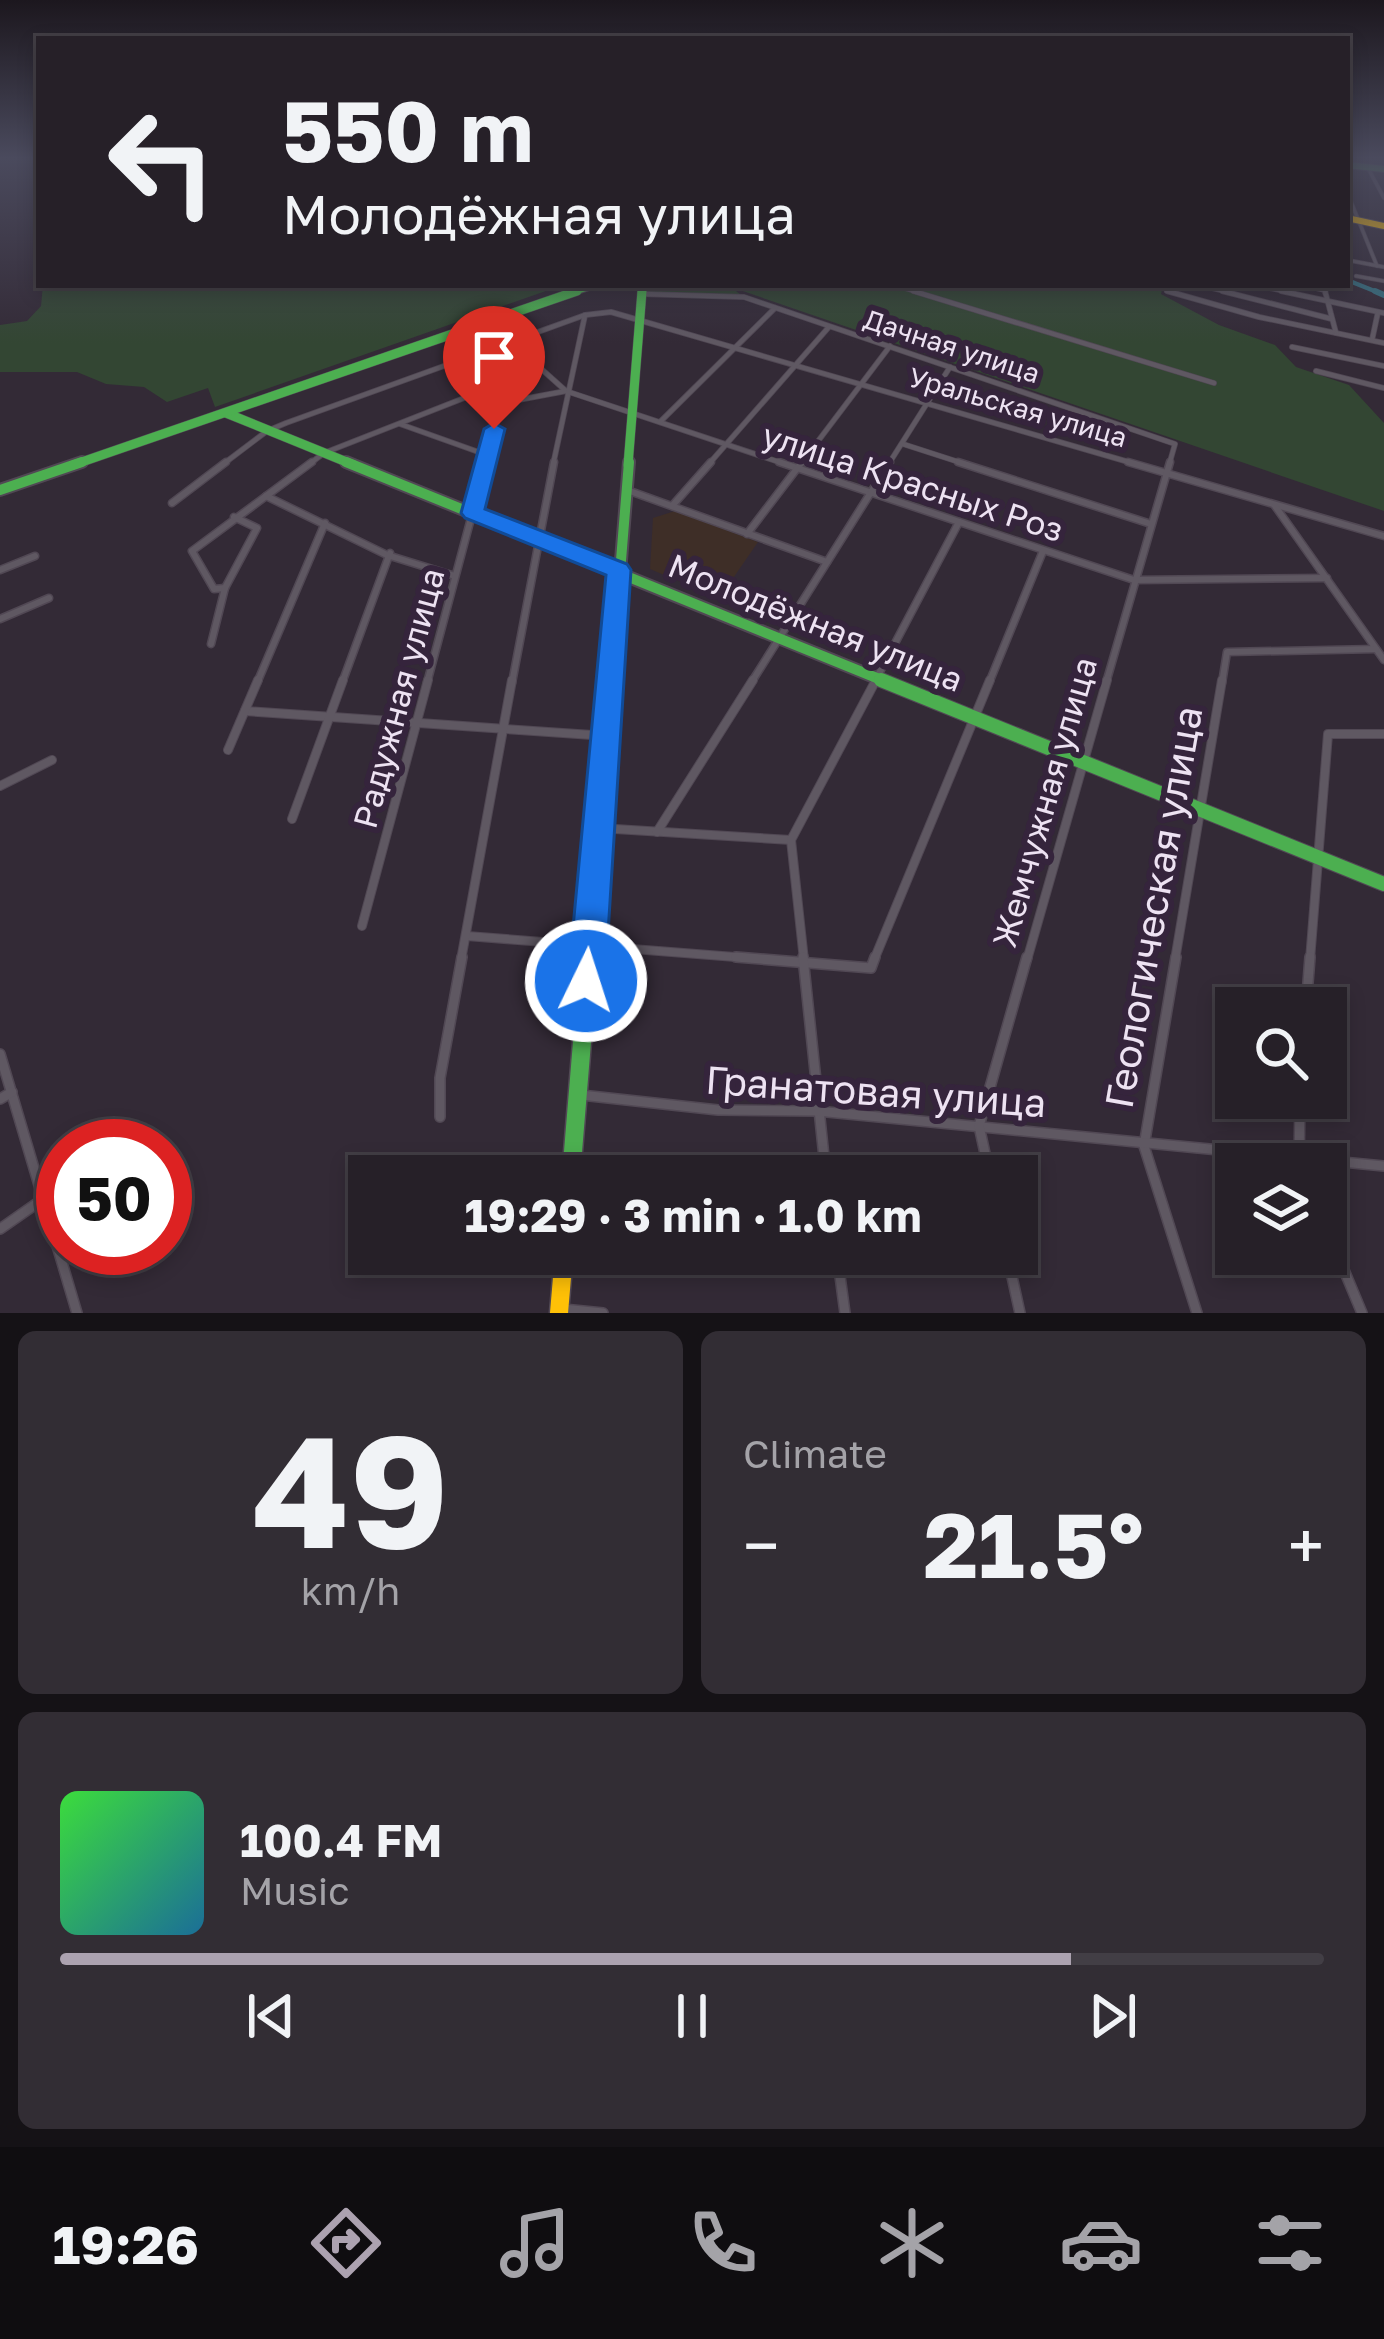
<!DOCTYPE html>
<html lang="en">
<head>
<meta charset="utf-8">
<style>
  body { margin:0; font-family:"Golos Text",sans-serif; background:#322d34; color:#f1f3f6; height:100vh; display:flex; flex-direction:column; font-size:45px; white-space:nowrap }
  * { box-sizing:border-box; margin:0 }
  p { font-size:39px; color:#a4a3a8 }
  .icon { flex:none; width:66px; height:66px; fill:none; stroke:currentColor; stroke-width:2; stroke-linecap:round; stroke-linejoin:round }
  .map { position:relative; height:1313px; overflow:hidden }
  .details { display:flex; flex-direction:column; gap:18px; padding:18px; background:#151216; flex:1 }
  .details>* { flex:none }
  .hud { position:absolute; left:36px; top:36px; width:1314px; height:252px; border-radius:0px; box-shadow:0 6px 18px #0003,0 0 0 3px #423e45; background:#262028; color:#f1f3f6; overflow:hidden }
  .buttons { position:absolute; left:1215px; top:987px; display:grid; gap:24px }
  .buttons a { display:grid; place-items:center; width:132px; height:132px; border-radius:0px; background:#262028; box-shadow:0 6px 18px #0003,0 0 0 3px #423e45; font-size:60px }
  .speed { position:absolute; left:36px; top:1119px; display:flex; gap:24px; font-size:60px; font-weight:700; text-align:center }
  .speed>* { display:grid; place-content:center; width:156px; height:156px; border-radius:50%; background:#262028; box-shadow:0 6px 18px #0003,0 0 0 3px #423e45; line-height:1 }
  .speed .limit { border:18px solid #d22; background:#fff; color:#111 }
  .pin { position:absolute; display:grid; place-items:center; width:102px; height:102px; color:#fff; margin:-123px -51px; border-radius:50% 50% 50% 0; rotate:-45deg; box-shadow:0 0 12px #0007 }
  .pin .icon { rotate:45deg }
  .me { position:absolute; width:132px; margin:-66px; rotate:4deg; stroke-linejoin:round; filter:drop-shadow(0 0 9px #0008) }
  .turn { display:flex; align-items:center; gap:42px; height:252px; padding:0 48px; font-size:54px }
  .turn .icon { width:156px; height:156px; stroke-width:2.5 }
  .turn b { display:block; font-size:84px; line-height:102px }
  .big { font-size:90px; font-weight:700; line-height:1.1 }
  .details .tile { flex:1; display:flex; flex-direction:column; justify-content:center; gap:18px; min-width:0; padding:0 42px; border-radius:18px; background:#322d34 }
  .details .dial { align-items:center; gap:0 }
  .dial b { font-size:156px; line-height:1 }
  .song { display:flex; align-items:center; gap:36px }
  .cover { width:144px; height:144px; border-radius:18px; background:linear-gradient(135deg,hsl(120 70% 55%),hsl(200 70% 35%)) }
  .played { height:12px; border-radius:6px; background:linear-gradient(90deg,#aca2b0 80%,#423e45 80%) }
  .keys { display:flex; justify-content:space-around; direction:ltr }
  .heat { display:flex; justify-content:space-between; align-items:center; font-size:66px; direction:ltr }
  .details .tiles { flex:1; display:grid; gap:18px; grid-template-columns:1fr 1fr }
  .tile:last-child { grid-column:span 2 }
  .trip { position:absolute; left:348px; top:1155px; width:690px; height:120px; border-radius:0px; background:#262028; box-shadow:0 6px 18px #0003,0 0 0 3px #423e45; font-weight:700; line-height:120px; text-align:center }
  .tabs { display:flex; height:192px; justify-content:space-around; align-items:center; background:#0f0d10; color:#a4a3a8 }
  .tabs .icon { width:84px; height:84px }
  .tabs .on { color:#aca2b0 }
  .tabs b { font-size:54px; color:#f1f3f6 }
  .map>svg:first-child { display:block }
  .education { fill:#3e2e27 }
  .green { fill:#334633 }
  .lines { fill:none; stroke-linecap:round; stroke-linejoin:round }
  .river-far1 { stroke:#366d7d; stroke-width:4.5 }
  .river { stroke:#366d7d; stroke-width:6 }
  .street-far4-casing { stroke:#514854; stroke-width:4.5 }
  .street-far3-casing { stroke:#514854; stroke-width:6 }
  .street-far2-casing { stroke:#514854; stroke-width:9 }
  .street-far1-casing { stroke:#514854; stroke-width:10 }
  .street-casing { stroke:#514854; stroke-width:12 }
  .fast-far4-casing { stroke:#514854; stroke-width:8 }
  .fast-far3-casing { stroke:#514854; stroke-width:10 }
  .fast-far2-casing { stroke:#514854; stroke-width:14 }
  .fast-far1-casing { stroke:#514854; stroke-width:16 }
  .fast-casing { stroke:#514854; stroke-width:21 }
  .slow-far1-casing { stroke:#514854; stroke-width:8 }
  .slow-casing { stroke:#514854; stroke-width:21 }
  .street-far4 { stroke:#5f5862; stroke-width:3 }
  .street-far3 { stroke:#5f5862; stroke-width:4.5 }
  .street-far2 { stroke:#5f5862; stroke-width:6 }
  .street-far1 { stroke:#5f5862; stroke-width:8 }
  .street { stroke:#5f5862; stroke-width:9 }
  .fast-far4 { stroke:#4caf50; stroke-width:6 }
  .fast-far3 { stroke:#4caf50; stroke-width:9 }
  .fast-far2 { stroke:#4caf50; stroke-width:10 }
  .fast-far1 { stroke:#4caf50; stroke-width:14 }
  .fast { stroke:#4caf50; stroke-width:18 }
  .slow-far1 { stroke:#ffc107; stroke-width:6 }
  .slow { stroke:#ffc107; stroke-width:18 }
  .route { fill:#1a73e8; stroke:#114b97; stroke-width:3 }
  .labels { text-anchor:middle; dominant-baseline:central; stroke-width:12; stroke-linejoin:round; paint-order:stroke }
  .far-street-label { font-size:27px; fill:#ede2f2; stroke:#35243c }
  .street-label { font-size:33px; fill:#ede2f2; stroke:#35243c }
  .near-street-label { font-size:39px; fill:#ede2f2; stroke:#35243c }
</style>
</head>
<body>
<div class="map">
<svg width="1384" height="1313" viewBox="0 0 1384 1313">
  <rect width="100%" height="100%" fill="#332a36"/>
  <!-- education -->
  <polygon class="education" points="675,511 758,542 727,587 702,591 650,569 653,518"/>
  <!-- green -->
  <g class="green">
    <polygon points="43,285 563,285 215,407 208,388 167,402 144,387 106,384 77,372 0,372 0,325 27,321 41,306"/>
    <polygon points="653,285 1163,285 1161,294 1219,325 1275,345 1296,367 1349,385 1384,423 1384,511 731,287 741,295 646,292"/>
  </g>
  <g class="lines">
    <!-- river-far1 -->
    <polyline class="river-far1" points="1347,280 1382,294"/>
    <!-- river -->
    <polyline class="river" points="1375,291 1384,295"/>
    <defs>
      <g id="street-far4">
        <polyline points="1369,170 1384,198"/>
        <polyline points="1347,192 1377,266"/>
        <polyline points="1347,260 1384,267"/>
        <polyline points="1356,276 1384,281"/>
        <polyline points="893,285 923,294"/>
        <polyline points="1197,285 1234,294"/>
        <polyline points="1252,285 1295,294"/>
        <polyline points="1300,285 1326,291"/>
        <polyline points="1323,285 1325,294"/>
        <polyline points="1166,291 1177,294"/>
        <polyline points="643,294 650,294"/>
      </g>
      <g id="street-far3">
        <polyline points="913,291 1214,383"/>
        <polyline points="1167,291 1259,317 1384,343"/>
        <polyline points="1222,291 1332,319"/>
        <polyline points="1281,291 1384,313"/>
        <polyline points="1325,291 1336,333"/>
        <polyline points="643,294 744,297 1175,444 1169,465"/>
        <polyline points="1372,340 1378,312"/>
        <polyline points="510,341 566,391 788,465"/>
        <polyline points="1292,347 1384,366"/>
        <polyline points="459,359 502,403 485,465"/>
        <polyline points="1316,371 1384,388"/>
        <polyline points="502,403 566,391"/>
        <polyline points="660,422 775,308"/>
        <polyline points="400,424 487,455"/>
        <polyline points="903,444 968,465"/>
        <polyline points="222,465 267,431 286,423 585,315 611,312 1139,465"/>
        <polyline points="308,465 324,453 487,389"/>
        <polyline points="553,465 585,315"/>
        <polyline points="708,465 828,328"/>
        <polyline points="800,465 890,346"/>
        <polyline points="888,465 950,367"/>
      </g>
      <g id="street-far2">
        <polyline points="779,462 1134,580 1327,578"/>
        <polyline points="958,462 1151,524"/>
        <polyline points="1128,462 1384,536"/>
        <polyline points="627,490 827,562"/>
        <polyline points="266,496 387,555 455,576"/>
        <polyline points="172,503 226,462"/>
        <polyline points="672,506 711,462"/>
        <polyline points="1275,506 1384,660"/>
        <polyline points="747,534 802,462"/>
        <polyline points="0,570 35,556"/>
        <polyline points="225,588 214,589 192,551 312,462"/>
        <polyline points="0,619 49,598"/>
        <polyline points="211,644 225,588 257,528 234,517"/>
        <polyline points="257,683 325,523"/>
        <polyline points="342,683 390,553"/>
        <polyline points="427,683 486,462"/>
        <polyline points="512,683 554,462"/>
        <polyline points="751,683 890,462"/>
        <polyline points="874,683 959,522"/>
        <polyline points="989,683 1043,551"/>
        <polyline points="1106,683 1170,462"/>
        <polyline points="1222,683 1227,652 1376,649"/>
      </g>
      <g id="street-far1">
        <polyline points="245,711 607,736"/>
        <polyline points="228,750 258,680"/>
        <polyline points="0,786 52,760"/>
        <polyline points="292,819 343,680"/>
        <polyline points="599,828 791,840"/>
        <polyline points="657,832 753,680"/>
        <polyline points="362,926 428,680"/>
        <polyline points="467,936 774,960"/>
        <polyline points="461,960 512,680"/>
        <polyline points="804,960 791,840 876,680"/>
        <polyline points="874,960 990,680"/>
        <polyline points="1027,960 1107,680"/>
        <polyline points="1175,960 1222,680"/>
        <polyline points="1310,960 1328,734 1384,734"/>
      </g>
      <g id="street">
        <polyline points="736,957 871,968 875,957"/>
        <polyline points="803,957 826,1176"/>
        <polyline points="1176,957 1144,1146 1197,1313"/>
        <polyline points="1306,1008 1310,957"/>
        <polyline points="0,1054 77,1313"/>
        <polyline points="581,1095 718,1110 817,1111 1384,1166"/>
        <polyline points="0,1099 12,1092"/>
        <polyline points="440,1117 440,1078 462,957"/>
        <polyline points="1299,1164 1300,1098"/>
        <polyline points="990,1176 979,1126 1027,957"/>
        <polyline points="1326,1227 1362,1313"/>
        <polyline points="0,1229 43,1199"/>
        <polyline points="837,1254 845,1313"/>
        <polyline points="1007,1254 1020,1313"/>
        <polyline points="563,1309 603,1313"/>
      </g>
      <g id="fast-far4">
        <polyline points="1347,165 1384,169"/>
        <polyline points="568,294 595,285"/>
        <polyline points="642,294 643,285"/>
      </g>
      <g id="fast-far3">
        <polyline points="226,413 354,465"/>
        <polyline points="73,465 577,291"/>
        <polyline points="628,465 642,291"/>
      </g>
      <g id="fast-far2">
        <polyline points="346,462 889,683"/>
        <polyline points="0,490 82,462"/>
        <polyline points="611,683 629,462"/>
      </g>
      <g id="fast-far1">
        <polyline points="881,680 1384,884"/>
        <polyline points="588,960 611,680"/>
      </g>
      <polyline id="fast" points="571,1176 589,957"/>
      <polyline id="slow-far1" points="1347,218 1384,226"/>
      <polyline id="slow" points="559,1313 564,1254"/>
    </defs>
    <!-- street-far4 casing -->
    <use href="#street-far4" class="street-far4-casing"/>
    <!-- street-far3 casing -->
    <use href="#street-far3" class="street-far3-casing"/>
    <!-- street-far2 casing -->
    <use href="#street-far2" class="street-far2-casing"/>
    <!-- street-far1 casing -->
    <use href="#street-far1" class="street-far1-casing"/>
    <!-- street casing -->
    <use href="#street" class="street-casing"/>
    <!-- fast-far4 casing -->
    <use href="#fast-far4" class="fast-far4-casing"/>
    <!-- fast-far3 casing -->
    <use href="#fast-far3" class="fast-far3-casing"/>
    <!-- fast-far2 casing -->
    <use href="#fast-far2" class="fast-far2-casing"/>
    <!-- fast-far1 casing -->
    <use href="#fast-far1" class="fast-far1-casing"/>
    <!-- fast casing -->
    <use href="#fast" class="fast-casing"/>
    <!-- slow-far1 casing -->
    <use href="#slow-far1" class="slow-far1-casing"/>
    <!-- slow casing -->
    <use href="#slow" class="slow-casing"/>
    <!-- street-far4 -->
    <use href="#street-far4" class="street-far4"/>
    <!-- street-far3 -->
    <use href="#street-far3" class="street-far3"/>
    <!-- street-far2 -->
    <use href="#street-far2" class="street-far2"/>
    <!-- street-far1 -->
    <use href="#street-far1" class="street-far1"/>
    <!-- street -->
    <use href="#street" class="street"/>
    <!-- fast-far4 -->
    <use href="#fast-far4" class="fast-far4"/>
    <!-- fast-far3 -->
    <use href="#fast-far3" class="fast-far3"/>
    <!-- fast-far2 -->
    <use href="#fast-far2" class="fast-far2"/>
    <!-- fast-far1 -->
    <use href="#fast-far1" class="fast-far1"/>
    <!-- fast -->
    <use href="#fast" class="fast"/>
    <!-- slow-far1 -->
    <use href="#slow-far1" class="slow-far1"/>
    <!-- slow -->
    <use href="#slow" class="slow"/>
  </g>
  <!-- sky -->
  <linearGradient id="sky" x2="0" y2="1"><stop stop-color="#1c171e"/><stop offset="0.46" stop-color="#4a4a5d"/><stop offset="1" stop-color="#4a4a5d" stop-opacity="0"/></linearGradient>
  <rect width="1384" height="343" fill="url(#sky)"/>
  <!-- route -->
  <polygon class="route" points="494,423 505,429 485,509 627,564 631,570 605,981 599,994 586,999 574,994 568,981 606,575 465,518 461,513 484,429"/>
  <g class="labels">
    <!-- far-street labels -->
    <g class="far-street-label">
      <text transform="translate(952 346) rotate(18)">Дачная улица</text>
      <text transform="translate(1018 407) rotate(16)">Уральская улица</text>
    </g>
    <!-- street labels -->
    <g class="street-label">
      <text transform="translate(913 482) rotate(18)">улица Красных Роз</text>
      <text transform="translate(816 622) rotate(22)">Молодёжная улица</text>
      <text transform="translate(398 698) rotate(-75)">Радужная улица</text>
      <text transform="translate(1044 802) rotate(-74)">Жемчужная улица</text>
    </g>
    <!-- near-street labels -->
    <g class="near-street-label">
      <text transform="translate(1153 907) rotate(-80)">Геологическая улица</text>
      <text transform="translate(876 1091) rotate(4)">Гранатовая улица</text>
    </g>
  </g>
</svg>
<div class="buttons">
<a><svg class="icon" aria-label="search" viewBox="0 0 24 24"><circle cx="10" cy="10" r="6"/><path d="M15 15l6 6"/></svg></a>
<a><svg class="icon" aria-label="layers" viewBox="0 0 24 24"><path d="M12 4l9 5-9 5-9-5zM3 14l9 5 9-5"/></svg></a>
</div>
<div class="speed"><div class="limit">50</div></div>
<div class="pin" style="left:494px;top:429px;background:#d93025"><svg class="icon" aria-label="arrive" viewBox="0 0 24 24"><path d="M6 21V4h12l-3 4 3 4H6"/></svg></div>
<svg class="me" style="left:586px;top:981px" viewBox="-20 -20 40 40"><circle r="17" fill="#1a73e8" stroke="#fff" stroke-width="3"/><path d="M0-11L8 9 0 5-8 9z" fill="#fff"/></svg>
<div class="trip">19:29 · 3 min · 1.0 km</div>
<div class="hud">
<div class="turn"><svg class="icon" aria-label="left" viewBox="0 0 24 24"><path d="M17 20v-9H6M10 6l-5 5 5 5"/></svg><div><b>550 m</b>Молодёжная улица</div></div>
</div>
</div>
<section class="details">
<div class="tiles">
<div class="tile dial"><b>49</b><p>km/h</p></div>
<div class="tile"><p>Climate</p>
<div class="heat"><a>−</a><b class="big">21.5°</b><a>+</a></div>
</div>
<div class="tile">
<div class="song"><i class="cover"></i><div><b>100.4 FM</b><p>Music</p></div></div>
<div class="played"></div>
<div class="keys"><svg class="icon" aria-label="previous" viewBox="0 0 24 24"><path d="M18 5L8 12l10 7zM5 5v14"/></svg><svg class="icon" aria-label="pause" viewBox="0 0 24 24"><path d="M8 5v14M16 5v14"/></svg><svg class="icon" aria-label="next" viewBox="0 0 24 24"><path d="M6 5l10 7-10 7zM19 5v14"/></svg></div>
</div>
</div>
</section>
<nav class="tabs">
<b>19:26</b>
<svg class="icon on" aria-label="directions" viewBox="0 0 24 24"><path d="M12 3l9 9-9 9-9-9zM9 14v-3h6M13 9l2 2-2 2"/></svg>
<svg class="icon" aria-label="music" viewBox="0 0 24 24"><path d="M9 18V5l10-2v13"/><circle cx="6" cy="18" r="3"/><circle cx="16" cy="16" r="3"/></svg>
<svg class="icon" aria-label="phone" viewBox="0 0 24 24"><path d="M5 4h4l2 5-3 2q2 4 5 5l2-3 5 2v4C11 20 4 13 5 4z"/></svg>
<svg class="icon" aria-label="climate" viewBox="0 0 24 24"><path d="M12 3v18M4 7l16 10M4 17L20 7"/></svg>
<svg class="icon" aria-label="car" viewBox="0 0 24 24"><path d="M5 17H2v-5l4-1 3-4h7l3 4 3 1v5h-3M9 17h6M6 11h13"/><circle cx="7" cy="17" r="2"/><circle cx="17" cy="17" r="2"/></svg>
<svg class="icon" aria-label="filters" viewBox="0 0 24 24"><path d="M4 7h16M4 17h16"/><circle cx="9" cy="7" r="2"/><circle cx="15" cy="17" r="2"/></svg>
</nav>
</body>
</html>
